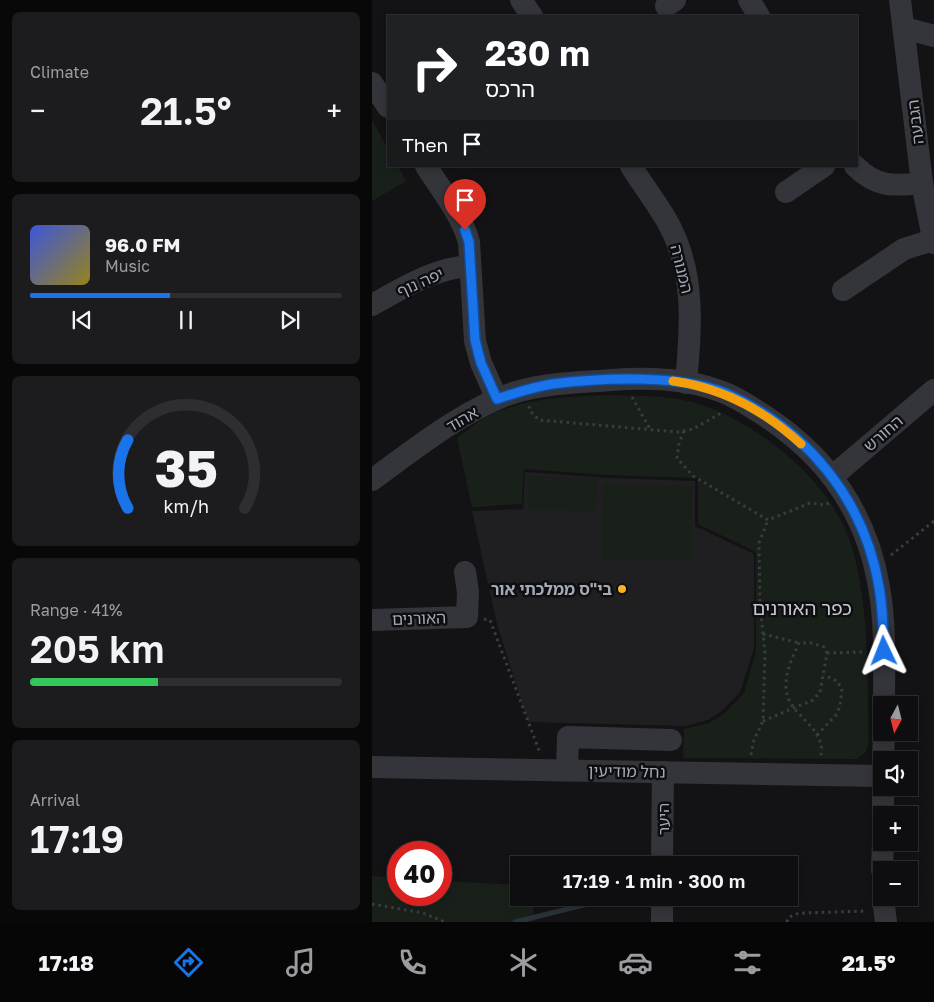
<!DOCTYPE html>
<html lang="en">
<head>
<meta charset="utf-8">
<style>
  body { margin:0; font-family:"Golos Text","Noto Sans Hebrew",sans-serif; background:#1c1c1e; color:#f1f3f6; height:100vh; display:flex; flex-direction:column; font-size:19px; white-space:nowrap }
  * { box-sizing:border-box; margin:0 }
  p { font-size:16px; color:#9b9c9f }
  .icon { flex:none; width:28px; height:28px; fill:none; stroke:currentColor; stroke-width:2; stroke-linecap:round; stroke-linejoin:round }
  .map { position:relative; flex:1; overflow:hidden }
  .side { display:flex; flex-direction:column; gap:12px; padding:12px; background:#080809; width:372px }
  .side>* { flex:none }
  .top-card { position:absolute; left:15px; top:15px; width:471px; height:152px; border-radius:0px; box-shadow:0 2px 8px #0003,0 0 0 1px #2e2e30; background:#202124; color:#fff; overflow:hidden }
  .needle { width:32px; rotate:187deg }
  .controls { position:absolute; left:501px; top:696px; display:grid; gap:10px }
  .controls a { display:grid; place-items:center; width:45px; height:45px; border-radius:0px; background:#0e0e10; box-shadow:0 2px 8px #0003,0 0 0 1px #2e2e30; font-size:25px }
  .speed { position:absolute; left:15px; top:841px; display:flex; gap:10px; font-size:25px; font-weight:700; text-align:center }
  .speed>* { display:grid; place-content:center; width:65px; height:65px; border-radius:50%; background:#0e0e10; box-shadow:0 2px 8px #0003,0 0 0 1px #2e2e30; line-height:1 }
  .speed .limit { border:8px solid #d22; background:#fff; color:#111 }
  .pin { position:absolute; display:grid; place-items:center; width:42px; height:42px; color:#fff; margin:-51px -21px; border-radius:50% 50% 50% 0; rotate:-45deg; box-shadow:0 0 5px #0007 }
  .pin .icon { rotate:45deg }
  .me { position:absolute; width:55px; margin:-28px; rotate:358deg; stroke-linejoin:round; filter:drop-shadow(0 0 4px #0008) }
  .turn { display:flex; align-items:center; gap:18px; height:105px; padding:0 15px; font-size:22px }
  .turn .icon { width:65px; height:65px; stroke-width:2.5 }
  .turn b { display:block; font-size:35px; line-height:42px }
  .then { display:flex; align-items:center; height:48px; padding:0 15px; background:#0003; gap:10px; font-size:19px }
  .big { font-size:38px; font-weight:600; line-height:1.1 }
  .side .widget { flex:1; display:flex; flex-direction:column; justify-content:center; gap:8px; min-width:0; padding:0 18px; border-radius:8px; background:#1c1c1e }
  .side .dial { align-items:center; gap:0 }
  .dial svg { height:130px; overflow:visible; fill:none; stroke:#2e2e30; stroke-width:7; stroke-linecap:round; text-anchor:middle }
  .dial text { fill:#f1f3f6; stroke:none }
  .song { display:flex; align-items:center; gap:15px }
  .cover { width:60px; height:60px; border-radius:8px; background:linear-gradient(135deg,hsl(230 70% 55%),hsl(50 70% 35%)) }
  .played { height:5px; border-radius:2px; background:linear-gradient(90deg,#1a73e8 45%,#2e2e30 45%) }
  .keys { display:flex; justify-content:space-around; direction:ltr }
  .heat { display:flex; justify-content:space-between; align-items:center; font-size:28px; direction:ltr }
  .charge { height:8px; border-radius:4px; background:linear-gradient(90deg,#34c759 41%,#2e2e30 0) }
  .trip { position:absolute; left:138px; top:856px; width:288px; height:50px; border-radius:0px; background:#0e0e10; box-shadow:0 2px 8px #0003,0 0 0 1px #2e2e30; font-weight:600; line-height:50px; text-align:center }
  .dock { display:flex; height:80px; justify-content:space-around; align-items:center; background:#060606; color:#9b9c9f }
  .dock .icon { width:35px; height:35px }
  .dock .selected { color:#1a73e8 }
  .dock b { font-size:22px; color:#f1f3f6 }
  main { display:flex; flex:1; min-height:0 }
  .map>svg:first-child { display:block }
  .built { fill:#1f1f22 }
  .green { fill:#19201a }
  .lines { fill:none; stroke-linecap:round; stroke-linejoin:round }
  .stream { stroke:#293239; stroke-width:5 }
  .path { stroke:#3a3c41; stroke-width:3; stroke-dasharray:2.5 4; stroke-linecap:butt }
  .minor { stroke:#34353a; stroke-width:22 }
  .route-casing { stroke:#114b97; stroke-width:12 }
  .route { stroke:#1a73e8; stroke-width:9 }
  .slow { stroke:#f59e0b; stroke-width:9 }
  .poi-dot { fill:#f8b328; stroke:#0e0e10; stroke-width:2 }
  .labels { text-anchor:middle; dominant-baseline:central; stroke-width:5; stroke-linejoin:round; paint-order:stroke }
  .street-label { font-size:16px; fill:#a4a9b6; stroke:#0e0e10 }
  .poi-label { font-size:16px; font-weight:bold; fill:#a4a9b6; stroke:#0e0e10; text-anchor:end }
  .quarter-label { font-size:19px; fill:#c5c8d2; stroke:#0e0e10 }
</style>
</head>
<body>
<main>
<section class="side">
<div class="widget"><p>Climate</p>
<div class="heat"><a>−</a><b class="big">21.5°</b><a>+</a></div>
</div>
<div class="widget">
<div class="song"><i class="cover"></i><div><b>96.0 FM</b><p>Music</p></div></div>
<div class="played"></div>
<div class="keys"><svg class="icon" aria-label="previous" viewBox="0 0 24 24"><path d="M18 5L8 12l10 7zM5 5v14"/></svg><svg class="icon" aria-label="pause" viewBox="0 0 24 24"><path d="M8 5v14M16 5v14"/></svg><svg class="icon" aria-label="next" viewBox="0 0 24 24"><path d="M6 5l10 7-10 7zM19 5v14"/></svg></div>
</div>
<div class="widget dial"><svg viewBox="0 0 100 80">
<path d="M14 69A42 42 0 1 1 86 69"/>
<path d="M14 69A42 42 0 0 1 14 27" stroke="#1a73e8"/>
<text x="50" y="56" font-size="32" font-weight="700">35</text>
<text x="50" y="72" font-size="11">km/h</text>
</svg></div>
<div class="widget"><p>Range · 41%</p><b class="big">205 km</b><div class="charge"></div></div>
<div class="widget"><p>Arrival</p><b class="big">17:19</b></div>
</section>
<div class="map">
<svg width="562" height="922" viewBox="0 0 562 922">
  <rect width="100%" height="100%" fill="#131315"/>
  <!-- built -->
  <polygon class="built" points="153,472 237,478 323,481 323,526 382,554 382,649 368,692 351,710 336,720 314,726 156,722 125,624 100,511 151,509"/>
  <!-- green -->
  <g class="green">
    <polygon points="0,120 16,149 16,166 26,166 34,181 0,201"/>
    <path d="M237,395C265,396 293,395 320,402C383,419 463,484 480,548C498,611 495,676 497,740L494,752L485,759L311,758L312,729L337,723L352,714L372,693L384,651V552L326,524V478L234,475L152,469L150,504L100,507L85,438C95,431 105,421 116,416C156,397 194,397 237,395Z"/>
    <polygon points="157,476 226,479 224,511 156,509"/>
    <polygon points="231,484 320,486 319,560 230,558"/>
    <polygon points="0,876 26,878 26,895 69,895 69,881 146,885 146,898 161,898 162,922 0,922"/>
  </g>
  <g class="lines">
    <!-- stream -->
    <polyline class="stream" points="143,922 220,903"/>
    <!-- path -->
    <g class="path">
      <polyline points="260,397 278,429"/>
      <polyline points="157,406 158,411 167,420 306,432 321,429 351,412"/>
      <polyline points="312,431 307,443 305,458 321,476 396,520 438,503 453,505 457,503"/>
      <polyline points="519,555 562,521"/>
      <polyline points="112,619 118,620 168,753"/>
      <polyline points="391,634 427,643"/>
      <polyline points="455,653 494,652"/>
      <path d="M391,721L441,700L448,692L455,653L452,647L439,643H427C421,656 414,670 414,685C413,712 444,721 449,745C450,748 449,753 449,757"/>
      <polyline points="445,735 464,715 468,706 470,689 465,681 452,675"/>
      <polyline points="379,755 382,740 391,721 393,653 388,605 387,543 396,520"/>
      <polyline points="0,904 51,913 73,922"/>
      <polyline points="415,922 416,918 423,914 432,913 495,911"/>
    </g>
    <!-- minor -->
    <g class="minor">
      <polyline points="149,0 160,16"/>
      <polyline points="377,0 387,16"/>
      <polyline points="528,0 550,183 562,243"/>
      <polyline points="294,6 303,0"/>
      <polyline points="532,28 562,36"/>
      <polyline points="0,83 16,107"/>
      <path d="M54,166C70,191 89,214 97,242L103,341L109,363L125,399"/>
      <path d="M259,166C270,184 284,202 295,221C324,272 319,327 314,383"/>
      <path d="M483,166C505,188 522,186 550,183"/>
      <polyline points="414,192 452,166"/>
      <polyline points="471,290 532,249 561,240"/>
      <path d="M0,305C31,288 62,268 98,266"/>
      <polyline points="461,476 562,390"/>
      <path d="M0,480C40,451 80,419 125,399C161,383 201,383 240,380C277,377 319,379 353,393C368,399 382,409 396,418C456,458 495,515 507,587C514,626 512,666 512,705"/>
      <polyline points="0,620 95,617 96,592 93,572"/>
      <polyline points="511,760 512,732"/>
      <polyline points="0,767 510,776"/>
      <polyline points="195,770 196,737 299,740"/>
      <polyline points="511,815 511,788"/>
      <polyline points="290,865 291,772"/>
      <polyline points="510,870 511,842"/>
      <polyline points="511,898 514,922"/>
      <polyline points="290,922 290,898"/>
    </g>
  </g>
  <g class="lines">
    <defs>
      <path id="route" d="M93,230L97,242L103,340L109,363L125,399C143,393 161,387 180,384C229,378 308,374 353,393C435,429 492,499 507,587C511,608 511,630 512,651"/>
    </defs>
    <!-- route casing -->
    <use href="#route" class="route-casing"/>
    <!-- route -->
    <use href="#route" class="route"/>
    <!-- slow -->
    <path class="slow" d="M301,381C351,388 392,410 429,444"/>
  </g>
  <!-- markers -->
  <circle class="poi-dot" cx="250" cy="589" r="5"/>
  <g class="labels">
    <!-- street labels -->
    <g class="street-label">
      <text transform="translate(543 122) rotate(-97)">הגבעה</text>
      <text transform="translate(310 269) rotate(76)">המנורה</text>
      <text transform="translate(48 282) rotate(-24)">יפה נוף</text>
      <text transform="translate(90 419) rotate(-30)">אהוד</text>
      <text transform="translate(511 433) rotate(-41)">החורש</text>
      <text transform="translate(47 618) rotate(-2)">האורנים</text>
      <text transform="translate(255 771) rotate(1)">נחל מודיעין</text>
      <text transform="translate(291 819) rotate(-90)">היער</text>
    </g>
    <!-- poi labels -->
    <g class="poi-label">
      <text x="240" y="589">בי"ס ממלכתי אור</text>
    </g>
    <!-- quarter labels -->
    <g class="quarter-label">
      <text x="430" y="607">כפר האורנים</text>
    </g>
  </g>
</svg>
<div class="controls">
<a><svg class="needle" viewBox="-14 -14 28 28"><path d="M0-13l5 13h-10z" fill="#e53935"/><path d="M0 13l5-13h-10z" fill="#9b9c9f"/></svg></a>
<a><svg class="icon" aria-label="sound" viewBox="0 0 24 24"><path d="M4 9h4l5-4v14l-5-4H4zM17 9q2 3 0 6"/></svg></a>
<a>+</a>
<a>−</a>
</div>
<div class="speed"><div class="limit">40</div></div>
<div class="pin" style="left:93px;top:230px;background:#d93025"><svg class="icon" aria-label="arrive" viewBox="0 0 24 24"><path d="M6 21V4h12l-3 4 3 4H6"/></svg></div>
<svg class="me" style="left:512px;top:651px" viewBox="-20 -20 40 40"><path d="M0-17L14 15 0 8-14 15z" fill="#1a73e8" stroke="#fff" stroke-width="4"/></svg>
<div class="trip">17:19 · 1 min · 300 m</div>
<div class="top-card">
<div class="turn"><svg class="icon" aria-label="right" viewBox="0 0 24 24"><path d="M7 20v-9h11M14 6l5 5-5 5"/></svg><div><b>230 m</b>הרכס</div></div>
<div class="then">Then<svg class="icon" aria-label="arrive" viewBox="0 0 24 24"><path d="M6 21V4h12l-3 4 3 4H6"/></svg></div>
</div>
</div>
</main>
<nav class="dock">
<b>17:18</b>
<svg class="icon selected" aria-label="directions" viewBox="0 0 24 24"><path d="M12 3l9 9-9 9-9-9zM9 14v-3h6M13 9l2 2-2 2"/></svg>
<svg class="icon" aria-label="music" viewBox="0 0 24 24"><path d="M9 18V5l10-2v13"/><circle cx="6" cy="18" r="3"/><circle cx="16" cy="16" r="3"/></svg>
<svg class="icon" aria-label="phone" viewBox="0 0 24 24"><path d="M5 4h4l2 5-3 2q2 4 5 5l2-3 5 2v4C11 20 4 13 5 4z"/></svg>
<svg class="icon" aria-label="climate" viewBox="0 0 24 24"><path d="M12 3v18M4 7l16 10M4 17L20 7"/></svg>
<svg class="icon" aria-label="car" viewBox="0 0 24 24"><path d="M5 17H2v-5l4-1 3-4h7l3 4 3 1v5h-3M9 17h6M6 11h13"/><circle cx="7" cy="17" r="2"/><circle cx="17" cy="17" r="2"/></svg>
<svg class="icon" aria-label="filters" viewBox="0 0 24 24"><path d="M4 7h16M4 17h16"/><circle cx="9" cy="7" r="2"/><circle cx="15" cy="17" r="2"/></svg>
<b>21.5°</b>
</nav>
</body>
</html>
